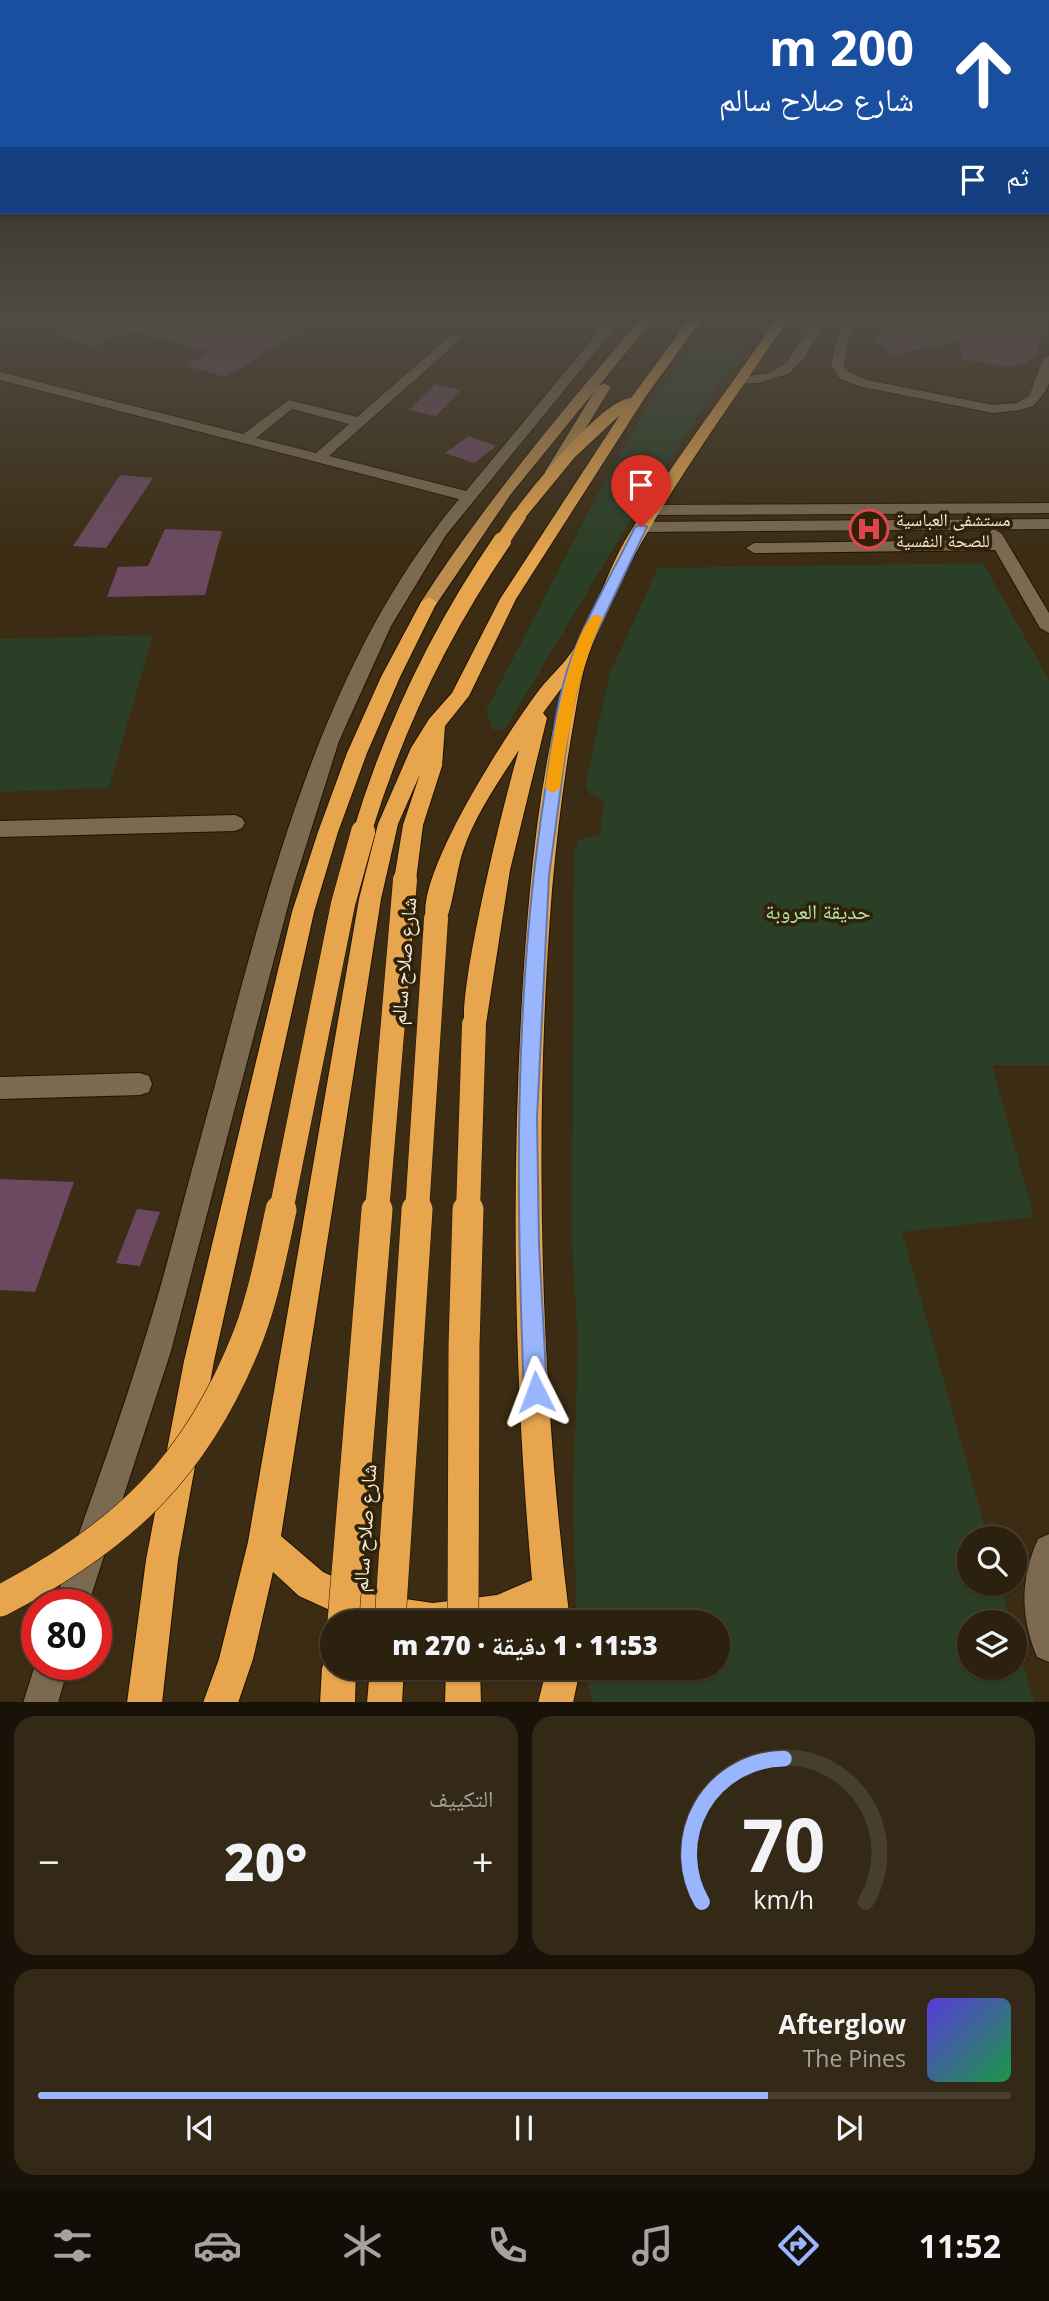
<!DOCTYPE html>
<html lang="ar">
<head>
<meta charset="utf-8">
<style>
  body { margin:0; font-family:"Open Sans","Noto Naskh Arabic",sans-serif; background:#342917; color:#f1f3f6; direction:rtl; height:100vh; display:flex; flex-direction:column; font-size:26px; white-space:nowrap }
  * { box-sizing:border-box; margin:0 }
  p { font-size:23px; color:#a6a39e }
  .icon { flex:none; width:38px; height:38px; fill:none; stroke:currentColor; stroke-width:2; stroke-linecap:round; stroke-linejoin:round }
  .map { position:relative; height:1702px; overflow:hidden; direction:ltr }
  .sheet { display:flex; flex-direction:column; gap:14px; padding:14px; background:#181208; flex:1 }
  .sheet>* { flex:none }
  .banner { position:absolute; left:0px; top:0px; width:1050px; height:214px; box-shadow:0 2px 5px #0004,0 0 0 2px #483e2e; direction:rtl; background:#1a4fa0; color:#fff; overflow:hidden }
  .buttons { position:absolute; left:957px; top:1526px; display:grid; gap:14px }
  .buttons a { display:grid; place-items:center; width:70px; height:70px; border-radius:50%; background:#2c210e; box-shadow:0 2px 5px #0004,0 0 0 2px #483e2e; font-size:35px }
  .speed { position:absolute; left:21px; top:1589px; display:flex; gap:14px; font-size:35px; font-weight:700; text-align:center }
  .speed>* { display:grid; place-content:center; width:91px; height:91px; border-radius:50%; background:#2c210e; box-shadow:0 2px 5px #0004,0 0 0 2px #483e2e; line-height:1 }
  .speed .limit { border:10px solid #d22; background:#fff; color:#111 }
  .pin { position:absolute; display:grid; place-items:center; width:60px; height:60px; color:#fff; margin:-72px -30px; border-radius:50% 50% 50% 0; rotate:-45deg; box-shadow:0 0 7px #0007 }
  .pin .icon { rotate:45deg }
  .me { position:absolute; width:77px; margin:-38px; rotate:357deg; stroke-linejoin:round; filter:drop-shadow(0 0 5px #0008) }
  .turn { display:flex; align-items:center; gap:24px; height:147px; padding:0 21px; font-size:32px }
  .turn .icon { width:91px; height:91px; stroke-width:2.5 }
  .turn b { display:block; font-size:49px; line-height:60px }
  .then { display:flex; align-items:center; height:66px; padding:0 21px; background:#0003; gap:14px; font-size:26px }
  .big { font-size:52px; font-weight:800; line-height:1.1 }
  .sheet .tile { flex:1; display:flex; flex-direction:column; justify-content:center; gap:10px; min-width:0; padding:0 24px; border-radius:21px; background:#342917 }
  .sheet .dial { align-items:center; gap:0 }
  .dial svg { height:182px; overflow:visible; fill:none; stroke:#483e2e; stroke-width:7; stroke-linecap:round; text-anchor:middle }
  .dial text { fill:#f1f3f6; stroke:none }
  .song { display:flex; align-items:center; gap:21px }
  .cover { width:84px; height:84px; border-radius:10px; background:linear-gradient(135deg,hsl(250 70% 55%),hsl(140 70% 35%)) }
  .played { height:7px; border-radius:4px; background:linear-gradient(90deg,#98b5fd 75%,#483e2e 75%) }
  .keys { display:flex; justify-content:space-around; direction:ltr }
  .heat { display:flex; justify-content:space-between; align-items:center; font-size:38px; direction:ltr }
  .sheet .tiles { flex:1; display:grid; gap:14px; grid-template-columns:1fr 1fr }
  .tile:last-child { grid-column:span 2 }
  .trip { position:absolute; left:320px; top:1610px; width:410px; height:70px; border-radius:35px; background:#2c210e; box-shadow:0 2px 5px #0004,0 0 0 2px #483e2e; font-weight:800; line-height:70px; text-align:center; direction:rtl }
  .menu { display:flex; height:112px; justify-content:space-around; align-items:center; background:#120d06; color:#a6a39e }
  .menu .icon { width:49px; height:49px }
  .menu .on { color:#98b5fd }
  .menu b { font-size:32px; color:#f1f3f6 }
  .map>svg:first-child { display:block }
  .green { fill:#2b3f26 }
  .building { fill:#6c4960 }
  .lines { fill:none; stroke-linecap:round; stroke-linejoin:round }
  .minor-casing { stroke:#221300; stroke-width:2 }
  .major-casing { stroke:#221300; stroke-width:2 }
  .highway-casing { stroke:#221300; stroke-width:2 }
  .minor { fill:#7b6a50; fill-rule:evenodd }
  .major { fill:#bc8d4e; fill-rule:evenodd }
  .highway { fill:#e7a54d; fill-rule:evenodd }
  .highway-bridge-far3-casing { stroke:#221300; stroke-width:15; stroke-linecap:butt }
  .highway-bridge-far2-casing { stroke:#221300; stroke-width:20; stroke-linecap:butt }
  .highway-bridge-far1-casing { stroke:#221300; stroke-width:25; stroke-linecap:butt }
  .highway-bridge-casing { stroke:#221300; stroke-width:32; stroke-linecap:butt }
  .highway-bridge-far3 { stroke:#e7a54d; stroke-width:14 }
  .highway-bridge-far2 { stroke:#e7a54d; stroke-width:18 }
  .highway-bridge-far1 { stroke:#e7a54d; stroke-width:24 }
  .highway-bridge { stroke:#e7a54d; stroke-width:31 }
  .route { fill:#98b5fd; stroke:#6376a4; stroke-width:2 }
  .slow { fill:#f59e0b }
  .labels { text-anchor:middle; dominant-baseline:central; stroke-width:7; stroke-linejoin:round; paint-order:stroke }
  .far-poi-label { font-size:18px; fill:#f5ebdc; stroke:#302208; text-anchor:start }
  .park-label { font-size:21px; fill:#b7e4ab; stroke:#302208 }
  .street-label { font-size:21px; fill:#f5ebdc; stroke:#302208 }
</style>
</head>
<body>
<div class="map">
<svg width="1049" height="1703" viewBox="0 0 1049 1703">
  <rect width="100%" height="100%" fill="#3b2c13"/>
  <!-- green -->
  <g class="green">
    <polygon points="714,318 762,318 640,504 505,729 493,730 486,711 592,505 649,403"/>
    <polygon points="983,563 1049,680 1049,1065 992,1065 1034,1217 902,1232 988,1538 970,1538 970,1584 1000,1584 1011,1622 970,1622 970,1668 1015,1668 1015,1636 1034,1702 593,1702 584,1668 718,1668 718,1622 577,1622 573,1500 578,1342 572,1243 574,854 578,840 600,834 604,801 591,795 585,786 610,673 658,568"/>
    <polygon points="153,635 109,788 0,792 0,639"/>
  </g>
  <!-- building -->
  <g class="building">
    <polygon points="89,318 321,318 226,377 186,366 208,352 126,329 95,347 57,336"/>
    <polygon points="890,318 1047,318 1036,356 1028,362 1009,367 962,359 959,341 893,355 870,338 887,332"/>
    <polygon points="435,384 461,390 436,416 409,410"/>
    <polygon points="469,436 496,446 474,463 445,453"/>
    <polygon points="120,475 153,478 106,548 73,546"/>
    <polygon points="165,529 222,531 205,595 107,597 118,567 148,566"/>
    <polygon points="0,1179 74,1182 35,1292 0,1290"/>
    <polygon points="137,1209 160,1212 140,1266 116,1263"/>
  </g>
  <g class="lines">
    <defs>
      <g id="minor">
        <polygon points="7,318 22,318 0,332 0,323"/>
        <path d="M610,318H623L446,535L391,626L339,741L293,887L171,1351L88,1605H54C83,1520 115,1436 141,1351C161,1289 177,1225 194,1162C257,938 306,681 459,499L0,380V372L243,434L289,400L357,417L452,334H460V340L329,456L466,491ZM292,409L349,424L316,453L256,438Z"/>
        <polygon points="816,318 828,318 803,360 788,374 759,383 735,384 735,378 769,373 787,362"/>
        <polygon points="849,318 861,318 849,339 844,365 849,372 867,380 993,405 1017,403 1029,396 1043,359 1049,355 1049,383 1045,392 1033,406 1020,410 993,413 858,386 839,378 831,365 837,339"/>
        <polygon points="1049,503 1049,513 652,515 644,510 652,505"/>
        <polygon points="1049,519 1049,529 641,532 633,527 641,522"/>
        <polygon points="994,529 1002,534 1049,613 1049,633 1040,628 995,550 754,553 746,548 754,543 990,540 986,534"/>
        <polygon points="235,815 242,818 245,823 242,828 235,831 0,837 0,821"/>
        <polygon points="140,1073 149,1076 152,1084 149,1092 140,1095 0,1099 0,1077"/>
        <path d="M1049,1534V1662L1037,1657C1020,1617 1020,1578 1038,1539Z"/>
        <polygon points="37,1659 37,1664 69,1664 58,1703 23,1703"/>
      </g>
      <g id="major">
        <path d="M641,318H654L511,494L435,606H423L421,602C486,501 563,410 641,318Z"/>
        <polygon points="604,383 611,387 559,472 557,475 547,475 545,472 597,387"/>
      </g>
      <g id="highway">
        <path d="M690,318H703L646,396L516,599L469,696L445,726L442,766L423,825L416,880L413,886L405,888L397,886L394,880L403,825L420,774L398,824L381,899L281,1536L323,1572L371,1594L433,1603L497,1595L532,1580C515,1393 511,1204 521,1018C527,907 536,794 563,686L543,713L547,718L510,870L486,1024L482,1031L474,1034L466,1031C453,1004 507,789 519,750C499,781 475,815 463,851C456,872 453,908 444,925L436,928L428,925C407,885 512,725 540,689C549,677 562,666 571,653C595,617 606,571 629,534C674,460 728,390 777,318H789C717,426 635,531 589,653C581,674 578,698 574,720C564,776 557,833 552,890C533,1132 540,1381 570,1622H536L535,1612L513,1622H356L299,1596L273,1572L253,1659L238,1703H203L219,1659L248,1542L359,899L378,824L411,748L429,719L452,693L500,599L620,415L575,457L524,519L519,521L511,516C530,490 601,400 631,398Z"/>
        <polygon points="429,597 437,602 400,677 367,753 338,832 314,912 214,1361 178,1560 162,1703 127,1703 146,1560 184,1361 292,912 318,832 347,753 381,677 421,602"/>
        <polygon points="332,1653 332,1668 356,1668 355,1703 320,1703 322,1668 327,1656"/>
        <polygon points="370,1668 404,1668 402,1703 367,1703"/>
        <polygon points="446,1668 480,1668 481,1703 445,1703"/>
        <polygon points="542,1668 576,1668 578,1679 573,1703 538,1703 544,1679"/>
      </g>
    </defs>
    <!-- minor casing -->
    <use href="#minor" class="minor-casing"/>
    <!-- major casing -->
    <use href="#major" class="major-casing"/>
    <!-- highway casing -->
    <use href="#highway" class="highway-casing"/>
    <!-- minor -->
    <use href="#minor" class="minor"/>
    <!-- major -->
    <use href="#major" class="major"/>
    <!-- highway -->
    <use href="#highway" class="highway"/>
    <defs>
      <polyline id="highway-bridge-far3" points="501,543 519,516"/>
      <path id="highway-bridge-far2" d="M362,833C393,730 441,630 502,541"/>
      <g id="highway-bridge-far1">
        <polyline points="281,1211 343,904 363,832"/>
        <polyline points="377,1211 405,880"/>
        <polyline points="417,1211 436,919"/>
        <polyline points="468,1211 474,1024"/>
      </g>
      <g id="highway-bridge">
        <path d="M0,1601C123,1537 198,1466 249,1334C264,1294 272,1251 281,1210"/>
        <polyline points="343,1622 377,1210"/>
        <polyline points="390,1622 417,1210"/>
        <polyline points="463,1622 464,1346 468,1210"/>
      </g>
    </defs>
    <!-- highway-bridge-far3 casing -->
    <use href="#highway-bridge-far3" class="highway-bridge-far3-casing"/>
    <!-- highway-bridge-far2 casing -->
    <use href="#highway-bridge-far2" class="highway-bridge-far2-casing"/>
    <!-- highway-bridge-far1 casing -->
    <use href="#highway-bridge-far1" class="highway-bridge-far1-casing"/>
    <!-- highway-bridge casing -->
    <use href="#highway-bridge" class="highway-bridge-casing"/>
    <!-- highway-bridge-far3 -->
    <use href="#highway-bridge-far3" class="highway-bridge-far3"/>
    <!-- highway-bridge-far2 -->
    <use href="#highway-bridge-far2" class="highway-bridge-far2"/>
    <!-- highway-bridge-far1 -->
    <use href="#highway-bridge-far1" class="highway-bridge-far1"/>
    <!-- highway-bridge -->
    <use href="#highway-bridge" class="highway-bridge"/>
  </g>
  <!-- sky -->
  <linearGradient id="sky" x2="0" y2="1"><stop stop-color="#20180a"/><stop offset="0.57" stop-color="#4f4b44"/><stop offset="1" stop-color="#4f4b44" stop-opacity="0"/></linearGradient>
  <rect width="1049" height="557" fill="url(#sky)"/>
  <!-- route -->
  <path class="route" d="M641,524L647,527L586,655L570,719L549,876L537,1118L539,1244L547,1392L544,1400L536,1404L527,1400L524,1392C516,1199 514,1004 542,811C550,760 554,705 572,656C588,614 615,568 635,527Z"/>
  <!-- slow -->
  <path class="slow" d="M597,614L603,618C577,674 569,728 560,788L553,793L545,788C550,758 570,623 597,614Z"/>
  <!-- icons -->
  <defs>
    <symbol id="hospital-ring" viewBox="-11 -11 22 22"><circle r="9.5" fill="#302208" stroke="#e0444e" stroke-width="1.5"/><path d="M-5-5h3v3.5h4V-5h3V5h-3V1.5h-4V5h-3Z" fill="#e0444e"/></symbol>
  </defs>
  <g fill-rule="evenodd">
    <use href="#hospital-ring" x="847" y="507" width="44" height="44"/>
  </g>
  <g class="labels">
    <!-- far-poi labels -->
    <g class="far-poi-label">
      <text x="896" y="519">مستشفى العباسية<tspan x="896" dy="21">للصحة النفسية</tspan></text>
    </g>
    <!-- park labels -->
    <g class="park-label">
      <text x="818" y="911">حديقة العروبة</text>
    </g>
    <!-- street labels -->
    <g class="street-label">
      <text transform="translate(403 961) rotate(-85)">شارع صلاح سالم</text>
      <text transform="translate(364 1528) rotate(-86)">شارع صلاح سالم</text>
    </g>
  </g>
</svg>
<div class="buttons">
<a><svg class="icon" aria-label="search" viewBox="0 0 24 24"><circle cx="10" cy="10" r="6"/><path d="M15 15l6 6"/></svg></a>
<a><svg class="icon" aria-label="layers" viewBox="0 0 24 24"><path d="M12 4l9 5-9 5-9-5zM3 14l9 5 9-5"/></svg></a>
</div>
<div class="speed"><div class="limit">80</div></div>
<div class="pin" style="left:641px;top:527px;background:#d93025"><svg class="icon" aria-label="arrive" viewBox="0 0 24 24"><path d="M6 21V4h12l-3 4 3 4H6"/></svg></div>
<svg class="me" style="left:536px;top:1392px" viewBox="-20 -20 40 40"><path d="M0-17L14 15 0 8-14 15z" fill="#98b5fd" stroke="#fff" stroke-width="4"/></svg>
<div class="trip">11:53 · 1 دقيقة · 270 m</div>
<div class="banner">
<div class="turn"><svg class="icon" aria-label="ahead" viewBox="0 0 24 24"><path d="M12 20V5M6 11l6-6 6 6"/></svg><div><b>200 m</b>شارع صلاح سالم</div></div>
<div class="then">ثم<svg class="icon" aria-label="arrive" viewBox="0 0 24 24"><path d="M6 21V4h12l-3 4 3 4H6"/></svg></div>
</div>
</div>
<section class="sheet">
<div class="tiles">
<div class="tile dial"><svg viewBox="0 0 100 80">
<path d="M14 69A42 42 0 1 1 86 69"/>
<path d="M14 69A42 42 0 0 1 50 6" stroke="#98b5fd"/>
<text x="50" y="56" font-size="32" font-weight="700">70</text>
<text x="50" y="72" font-size="11">km/h</text>
</svg></div>
<div class="tile"><p>التكييف</p>
<div class="heat"><a>−</a><b class="big">20°</b><a>+</a></div>
</div>
<div class="tile">
<div class="song"><i class="cover"></i><div><b>Afterglow</b><p>The Pines</p></div></div>
<div class="played"></div>
<div class="keys"><svg class="icon" aria-label="previous" viewBox="0 0 24 24"><path d="M18 5L8 12l10 7zM5 5v14"/></svg><svg class="icon" aria-label="pause" viewBox="0 0 24 24"><path d="M8 5v14M16 5v14"/></svg><svg class="icon" aria-label="next" viewBox="0 0 24 24"><path d="M6 5l10 7-10 7zM19 5v14"/></svg></div>
</div>
</div>
</section>
<nav class="menu">
<b>11:52</b>
<svg class="icon on" aria-label="directions" viewBox="0 0 24 24"><path d="M12 3l9 9-9 9-9-9zM9 14v-3h6M13 9l2 2-2 2"/></svg>
<svg class="icon" aria-label="music" viewBox="0 0 24 24"><path d="M9 18V5l10-2v13"/><circle cx="6" cy="18" r="3"/><circle cx="16" cy="16" r="3"/></svg>
<svg class="icon" aria-label="phone" viewBox="0 0 24 24"><path d="M5 4h4l2 5-3 2q2 4 5 5l2-3 5 2v4C11 20 4 13 5 4z"/></svg>
<svg class="icon" aria-label="climate" viewBox="0 0 24 24"><path d="M12 3v18M4 7l16 10M4 17L20 7"/></svg>
<svg class="icon" aria-label="car" viewBox="0 0 24 24"><path d="M5 17H2v-5l4-1 3-4h7l3 4 3 1v5h-3M9 17h6M6 11h13"/><circle cx="7" cy="17" r="2"/><circle cx="17" cy="17" r="2"/></svg>
<svg class="icon" aria-label="filters" viewBox="0 0 24 24"><path d="M4 7h16M4 17h16"/><circle cx="9" cy="7" r="2"/><circle cx="15" cy="17" r="2"/></svg>
</nav>
</body>
</html>
